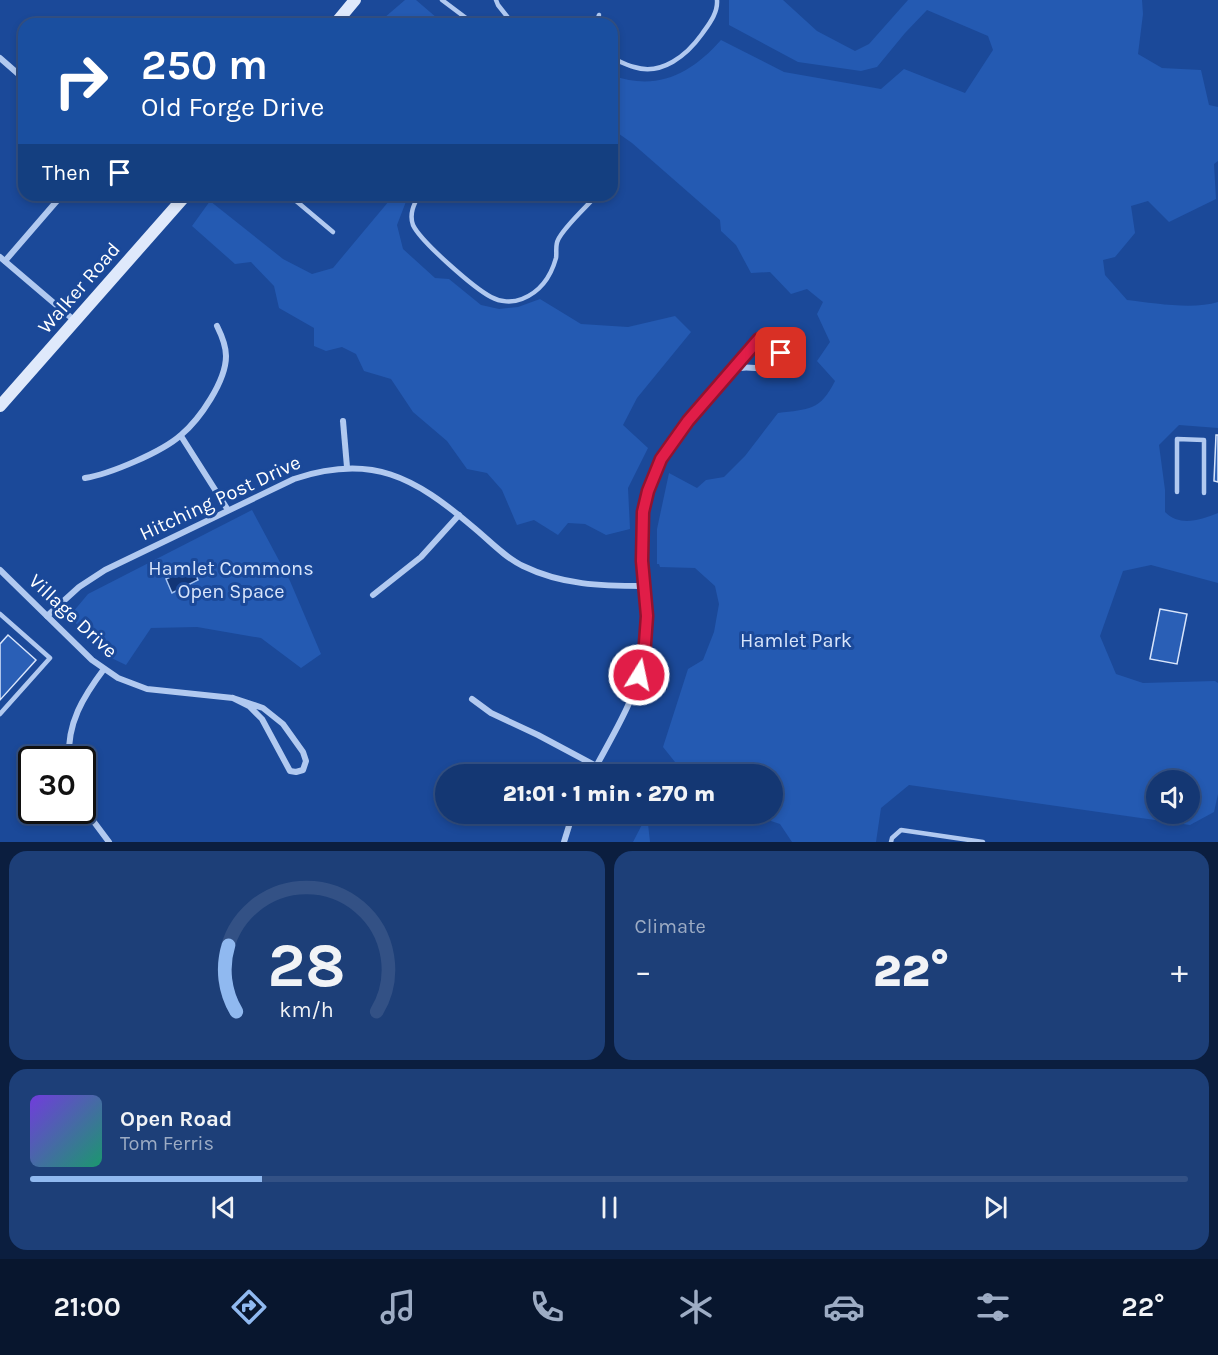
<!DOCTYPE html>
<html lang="en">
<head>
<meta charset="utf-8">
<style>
  body { margin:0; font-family:Karla,sans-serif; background:#1d3f78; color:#f1f3f6; height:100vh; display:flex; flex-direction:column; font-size:22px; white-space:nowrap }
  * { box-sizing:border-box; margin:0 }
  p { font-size:20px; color:#9dacc4 }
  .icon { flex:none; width:33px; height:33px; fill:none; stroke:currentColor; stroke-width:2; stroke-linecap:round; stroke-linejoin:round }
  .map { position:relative; height:842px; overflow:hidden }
  .drawer { display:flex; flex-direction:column; gap:9px; padding:9px; background:#0b1e3f; flex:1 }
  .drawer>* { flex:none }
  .banner { position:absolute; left:18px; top:18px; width:600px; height:183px; border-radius:18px; box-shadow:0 3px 9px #0003,0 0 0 2px #335185; background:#1a4fa0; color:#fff; overflow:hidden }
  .tools { position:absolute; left:1146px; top:770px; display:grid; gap:12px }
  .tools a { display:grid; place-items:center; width:54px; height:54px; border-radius:50%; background:#143773; box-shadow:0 3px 9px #0003,0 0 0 2px #335185; font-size:30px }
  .speed { position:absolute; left:18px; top:746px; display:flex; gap:12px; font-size:30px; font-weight:700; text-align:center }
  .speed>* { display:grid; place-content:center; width:78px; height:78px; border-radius:50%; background:#143773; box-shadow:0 3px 9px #0003,0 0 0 2px #335185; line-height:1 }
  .speed .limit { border:3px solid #111; border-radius:9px; background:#fff; color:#111 }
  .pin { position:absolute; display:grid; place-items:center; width:51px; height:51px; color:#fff; margin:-26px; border-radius:12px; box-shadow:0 3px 9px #0006 }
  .me { position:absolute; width:66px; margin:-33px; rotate:10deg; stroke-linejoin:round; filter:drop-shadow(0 0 4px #0008) }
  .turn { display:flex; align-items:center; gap:21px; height:126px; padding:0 24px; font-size:27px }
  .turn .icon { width:78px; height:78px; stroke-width:2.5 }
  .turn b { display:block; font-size:42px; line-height:51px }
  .then { display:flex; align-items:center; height:57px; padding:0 24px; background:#0003; gap:12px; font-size:22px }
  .big { font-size:45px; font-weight:800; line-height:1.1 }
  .drawer .widget { flex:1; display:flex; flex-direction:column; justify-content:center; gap:9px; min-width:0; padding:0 21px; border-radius:18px; background:#1d3f78 }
  .drawer .dial { align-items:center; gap:0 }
  .dial svg { height:156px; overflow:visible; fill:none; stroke:#335185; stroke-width:7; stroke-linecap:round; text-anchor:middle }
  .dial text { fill:#f1f3f6; stroke:none }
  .song { display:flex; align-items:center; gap:18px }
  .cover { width:72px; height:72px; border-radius:9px; background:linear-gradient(135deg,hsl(260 70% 55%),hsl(160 70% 35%)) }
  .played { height:6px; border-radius:3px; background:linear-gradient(90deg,#90b9f0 20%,#335185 20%) }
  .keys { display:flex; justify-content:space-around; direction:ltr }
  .heat { display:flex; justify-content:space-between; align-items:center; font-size:33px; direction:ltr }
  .drawer .tiles { flex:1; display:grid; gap:9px; grid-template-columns:1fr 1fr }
  .widget:last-child { grid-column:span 2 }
  .trip { position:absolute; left:435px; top:764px; width:348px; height:60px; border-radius:30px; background:#143773; box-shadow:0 3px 9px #0003,0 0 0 2px #335185; font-weight:800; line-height:60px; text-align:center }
  .dock { display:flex; height:96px; justify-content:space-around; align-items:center; background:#08162e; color:#9dacc4 }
  .dock .icon { width:42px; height:42px }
  .dock .on { color:#90b9f0 }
  .dock b { font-size:27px; color:#f1f3f6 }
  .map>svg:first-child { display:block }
  .green { fill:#245ab2; fill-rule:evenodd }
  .water { fill:#123677; stroke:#a4c3f2; stroke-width:1.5 }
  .building { fill:#2a5fb6; stroke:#d8e5fb; stroke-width:1.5 }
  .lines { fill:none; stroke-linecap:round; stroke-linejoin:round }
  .lane { stroke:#b1c9f0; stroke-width:4.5 }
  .street { stroke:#b1c9f0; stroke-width:6 }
  .secondary { stroke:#dfe9fb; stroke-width:12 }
  .route-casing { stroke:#92132f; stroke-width:15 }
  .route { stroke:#e11d48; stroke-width:10 }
  .labels { text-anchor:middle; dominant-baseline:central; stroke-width:6; stroke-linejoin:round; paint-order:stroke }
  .street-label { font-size:20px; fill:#fff; stroke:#1b4999 }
  .park-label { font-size:20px; fill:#d8e5fb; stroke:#1b4999 }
</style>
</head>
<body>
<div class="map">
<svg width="1218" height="842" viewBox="0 0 1218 842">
  <rect width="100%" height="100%" fill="#1b4999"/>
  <!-- green -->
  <g class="green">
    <polygon points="405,0 416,0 444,24 377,24"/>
    <path d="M729,0H783L817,31L855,51L869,44L908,0H1142L1143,14L1138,54L1162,68L1201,70L1209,105L1218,107V161L1214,164L1216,199L1169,222L1148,201L1131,206L1135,233L1115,257L1103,260L1105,275L1127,300C1153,303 1193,310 1218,302V428L1179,425L1159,445L1165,490V512C1180,527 1200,520 1218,513V583L1151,565L1123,571L1100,636L1116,674L1143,683L1215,681L1218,683V794L1214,812L1190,825L909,785L881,808L876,842H792L780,824L753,815V813H772V774L720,771H716V774H669L675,762L663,747L688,669L703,660L714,632L719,604L715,586L695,568L660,567L659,564H657V529L669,473L697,488L706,480L724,477L745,456L778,413C809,409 820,411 835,381L817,361L830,342L817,314L823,302L807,289L791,294L770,272L751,273L736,245L721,231L720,220L632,143L612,129V75C656,92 691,74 721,40L784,72L881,89L904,69L965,93L993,50L988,36L927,10L905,33L877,67L861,71L798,62L729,25ZM1156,780H1190V813H1156Z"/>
    <polygon points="394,195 403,195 407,199 397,225 403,249 435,278 449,279 481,305 499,309 518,307 540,299 581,324 628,327 675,316 691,332 637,398 623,425 648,448 628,488 630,529 606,535 585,524 568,523 558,535 534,520 517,525 502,490 487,473 467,469 447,441 413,412 391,379 364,371 356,354 342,347 326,351 314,346 314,328 279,308 274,286 251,262 235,264 192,226 210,201 283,259 312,274 333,268"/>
    <polygon points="252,510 290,581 321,654 301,668 261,638 197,627 151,628 126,665 103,654 74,621 73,612 88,594"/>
    <polygon points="648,813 656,813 648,824 650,842 633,842"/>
  </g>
  <!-- water -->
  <polygon class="water" points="192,567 198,580 172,593 166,579"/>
  <!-- building -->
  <g class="building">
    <polygon points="1216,435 1218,435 1218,482 1214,481"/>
    <polygon points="1160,609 1187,614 1177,664 1150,659"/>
    <polygon points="8,635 36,660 0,700 0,644"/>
  </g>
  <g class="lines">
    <!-- lane -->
    <g class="lane">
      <polyline points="442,0 474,24"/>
      <polyline points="496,0 498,5 513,24"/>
      <polyline points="596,24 599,15"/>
      <path d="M612,58C619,61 626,65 634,67C662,76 687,55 702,34C709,24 718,13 717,0"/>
      <path d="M612,145C618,155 619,168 612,178"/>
      <polyline points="289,195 333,232"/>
      <path d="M419,195C414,204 409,214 413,225C421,242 474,288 491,297C500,302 512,303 522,299C540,292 551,276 556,258C557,253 555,245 558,240C563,228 587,206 597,195"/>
      <polyline points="1177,492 1177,439 1204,440 1204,493"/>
      <polyline points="0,614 50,658 0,714"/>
      <polyline points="891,842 892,838 901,830 983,842"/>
    </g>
    <!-- street -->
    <g class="street">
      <polyline points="0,58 24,79"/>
      <polyline points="0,257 75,321"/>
      <polyline points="5,261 62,195"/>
      <polyline points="343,421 347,467"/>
      <polyline points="181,436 228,510"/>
      <path d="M85,478C110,474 162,452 181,435C200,419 226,381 226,356C226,345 222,336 217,326"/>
      <polyline points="0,570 92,660 118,678 147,689 233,698 263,708 283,724 303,752 306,761 303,770 296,772 290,771 262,719 249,706 233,698"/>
      <polyline points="373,595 421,557 459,515"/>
      <path d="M47,616L79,587L105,570L294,479C372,453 414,477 473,527C489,540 504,557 523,566C562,585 601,586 644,586"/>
      <polyline points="472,699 491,713 538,735 596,766"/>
      <path d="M69,759C67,723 83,697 104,669"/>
      <path d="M592,774C611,738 636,699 644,658C656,590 623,522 662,458C683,423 711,392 738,361C744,355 751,342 759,338C762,337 765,336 768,337C772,337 777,341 779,344C782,348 781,352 780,357C773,376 755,365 740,368C735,370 729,374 724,377"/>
      <polyline points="82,806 109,842"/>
      <polyline points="564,842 573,813"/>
    </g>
    <!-- secondary -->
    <g class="secondary">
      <polyline points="335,24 355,0"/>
      <polyline points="0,406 186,195"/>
    </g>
  </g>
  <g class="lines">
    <defs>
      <path id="route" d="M639,675L644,657L647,616L642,561L643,512L648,491L661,459L688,421L759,339C771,336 780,339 781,353"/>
    </defs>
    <!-- route casing -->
    <use href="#route" class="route-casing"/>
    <!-- route -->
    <use href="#route" class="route"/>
  </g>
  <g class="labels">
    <!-- street labels -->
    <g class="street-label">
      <text transform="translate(79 288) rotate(-49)">Walker Road</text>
      <text transform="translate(220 498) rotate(-25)">Hitching Post Drive</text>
      <text transform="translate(73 616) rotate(43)">Village Drive</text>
    </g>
    <!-- park labels -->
    <g class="park-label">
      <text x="231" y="568">Hamlet Commons<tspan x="231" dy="23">Open Space</tspan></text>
      <text x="796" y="640">Hamlet Park</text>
    </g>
  </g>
</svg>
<div class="tools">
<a><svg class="icon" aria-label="sound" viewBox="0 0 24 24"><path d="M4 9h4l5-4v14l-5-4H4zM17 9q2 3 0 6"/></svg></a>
</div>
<div class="speed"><div class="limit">30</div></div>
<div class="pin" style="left:781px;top:353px;background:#d93025"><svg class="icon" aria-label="arrive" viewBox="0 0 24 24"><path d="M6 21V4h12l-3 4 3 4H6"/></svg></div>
<svg class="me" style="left:639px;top:675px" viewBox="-20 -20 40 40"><circle r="17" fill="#e11d48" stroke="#fff" stroke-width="3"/><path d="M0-11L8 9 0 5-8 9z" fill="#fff"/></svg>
<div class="trip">21:01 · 1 min · 270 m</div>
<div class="banner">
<div class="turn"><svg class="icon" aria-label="right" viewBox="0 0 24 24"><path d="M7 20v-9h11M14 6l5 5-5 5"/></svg><div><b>250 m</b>Old Forge Drive</div></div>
<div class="then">Then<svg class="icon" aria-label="arrive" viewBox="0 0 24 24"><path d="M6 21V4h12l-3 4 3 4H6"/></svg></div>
</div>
</div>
<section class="drawer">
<div class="tiles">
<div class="widget dial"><svg viewBox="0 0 100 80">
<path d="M14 69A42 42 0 1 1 86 69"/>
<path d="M14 69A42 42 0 0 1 10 35" stroke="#90b9f0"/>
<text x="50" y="56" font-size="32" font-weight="700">28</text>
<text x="50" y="72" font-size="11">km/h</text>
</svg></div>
<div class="widget"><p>Climate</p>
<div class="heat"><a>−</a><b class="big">22°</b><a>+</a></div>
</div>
<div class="widget">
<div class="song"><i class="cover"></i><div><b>Open Road</b><p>Tom Ferris</p></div></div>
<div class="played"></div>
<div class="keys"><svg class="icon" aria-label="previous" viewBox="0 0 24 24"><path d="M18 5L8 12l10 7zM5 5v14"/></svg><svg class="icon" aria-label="pause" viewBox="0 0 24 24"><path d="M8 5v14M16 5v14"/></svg><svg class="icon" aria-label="next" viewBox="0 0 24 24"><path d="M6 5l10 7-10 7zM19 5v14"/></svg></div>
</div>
</div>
</section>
<nav class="dock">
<b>21:00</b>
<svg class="icon on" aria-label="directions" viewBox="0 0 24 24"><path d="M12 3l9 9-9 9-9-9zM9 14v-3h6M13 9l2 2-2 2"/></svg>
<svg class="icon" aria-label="music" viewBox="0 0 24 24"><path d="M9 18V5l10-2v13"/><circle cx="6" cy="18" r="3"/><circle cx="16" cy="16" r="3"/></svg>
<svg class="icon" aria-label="phone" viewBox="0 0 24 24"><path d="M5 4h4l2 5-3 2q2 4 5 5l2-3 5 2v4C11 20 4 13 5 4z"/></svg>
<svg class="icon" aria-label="climate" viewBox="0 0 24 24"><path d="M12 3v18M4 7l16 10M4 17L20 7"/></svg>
<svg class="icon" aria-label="car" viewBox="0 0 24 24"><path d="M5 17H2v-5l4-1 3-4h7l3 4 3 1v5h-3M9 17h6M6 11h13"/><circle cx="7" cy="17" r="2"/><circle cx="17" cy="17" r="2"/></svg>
<svg class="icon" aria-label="filters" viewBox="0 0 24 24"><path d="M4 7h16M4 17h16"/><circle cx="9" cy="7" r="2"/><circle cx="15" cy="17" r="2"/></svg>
<b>22°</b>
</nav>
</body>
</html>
